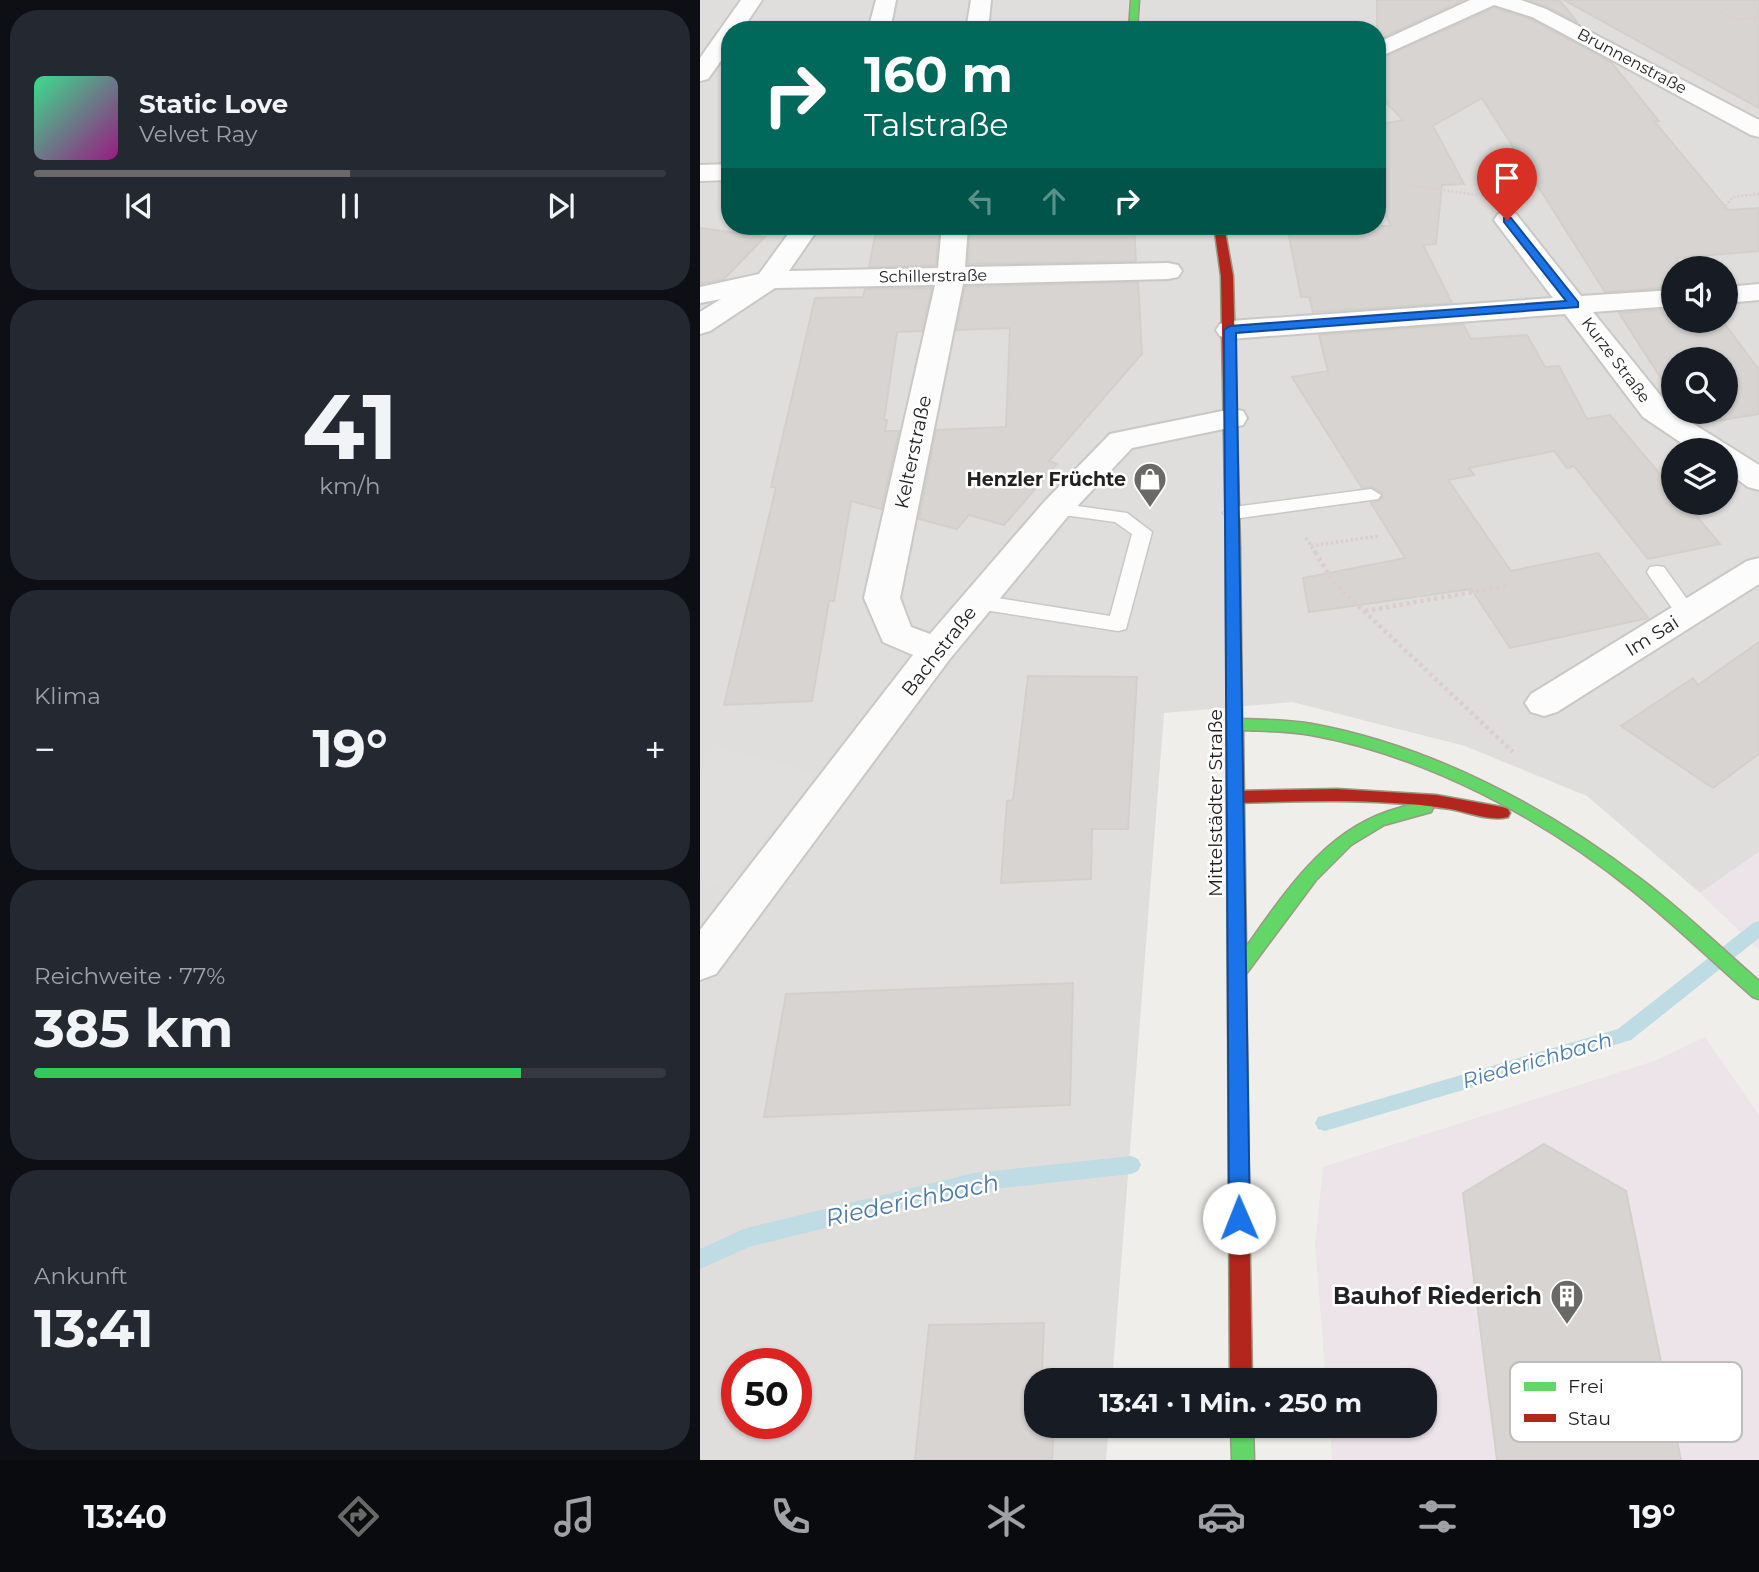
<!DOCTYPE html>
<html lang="de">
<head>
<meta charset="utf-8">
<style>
  body { margin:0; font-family:Montserrat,sans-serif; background:#242831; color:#f1f3f6; height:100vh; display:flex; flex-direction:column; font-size:26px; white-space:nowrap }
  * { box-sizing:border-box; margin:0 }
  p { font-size:23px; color:#9ea1a6 }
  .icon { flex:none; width:38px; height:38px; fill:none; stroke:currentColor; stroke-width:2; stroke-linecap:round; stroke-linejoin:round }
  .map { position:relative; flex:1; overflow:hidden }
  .side { display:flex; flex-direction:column; gap:10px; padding:10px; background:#0d0f14; width:700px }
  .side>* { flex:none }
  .guide { position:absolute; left:21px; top:21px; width:665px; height:214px; border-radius:28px; box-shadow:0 2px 5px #0004; background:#00695c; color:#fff; overflow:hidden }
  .fabs { position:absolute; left:961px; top:256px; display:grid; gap:14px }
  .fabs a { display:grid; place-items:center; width:77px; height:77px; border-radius:50%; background:#171b24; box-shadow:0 2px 5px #0004; font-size:35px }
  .speed { position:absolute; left:21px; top:1348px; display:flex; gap:14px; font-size:35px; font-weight:700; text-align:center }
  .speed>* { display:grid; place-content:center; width:91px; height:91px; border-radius:50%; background:#171b24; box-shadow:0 2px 5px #0004; line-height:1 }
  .speed .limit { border:10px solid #d22; background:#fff; color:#111 }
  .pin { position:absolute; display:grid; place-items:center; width:60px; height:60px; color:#fff; margin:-72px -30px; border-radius:50% 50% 50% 0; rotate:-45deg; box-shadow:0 0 7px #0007 }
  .pin .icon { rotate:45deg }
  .me { position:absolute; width:77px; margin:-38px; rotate:359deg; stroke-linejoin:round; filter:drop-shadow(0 0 5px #0008) }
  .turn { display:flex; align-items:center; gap:24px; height:147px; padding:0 28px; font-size:32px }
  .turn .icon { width:91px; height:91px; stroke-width:2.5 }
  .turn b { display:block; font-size:49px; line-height:60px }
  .lanes { display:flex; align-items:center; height:66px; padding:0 28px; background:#0003; justify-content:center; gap:35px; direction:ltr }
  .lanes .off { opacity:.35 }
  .big { font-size:52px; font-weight:700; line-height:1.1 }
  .side .card { flex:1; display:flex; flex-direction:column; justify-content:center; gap:10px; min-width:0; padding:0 24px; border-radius:28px; background:#242831 }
  .side .dial { align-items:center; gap:0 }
  .dial b { font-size:91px; line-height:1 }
  .song { display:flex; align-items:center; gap:21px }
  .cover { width:84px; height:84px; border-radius:10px; background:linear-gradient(135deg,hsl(150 70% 55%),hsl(310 70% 35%)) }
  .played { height:7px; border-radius:4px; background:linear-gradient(90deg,#6a6968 50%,#363941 50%) }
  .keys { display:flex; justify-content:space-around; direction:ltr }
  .heat { display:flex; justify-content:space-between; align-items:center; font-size:38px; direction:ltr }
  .charge { height:10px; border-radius:5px; background:linear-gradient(90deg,#34c759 77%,#363941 0) }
  .trip { position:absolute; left:324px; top:1368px; width:413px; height:70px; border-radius:28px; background:#171b24; box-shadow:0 2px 5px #0004; font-weight:700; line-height:70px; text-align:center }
  .tabs { display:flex; height:112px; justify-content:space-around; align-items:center; background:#090b0e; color:#9ea1a6 }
  .tabs .icon { width:49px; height:49px }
  .tabs .active { color:#6a6968 }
  .tabs b { font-size:32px; color:#f1f3f6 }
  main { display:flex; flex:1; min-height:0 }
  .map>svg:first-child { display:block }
  .residential { fill:#dfdedc; fill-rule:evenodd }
  .industrial { fill:#ede4e9 }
  .parking { fill:#e0dfde }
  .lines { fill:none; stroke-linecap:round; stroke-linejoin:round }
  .stream { fill:#bfdbe3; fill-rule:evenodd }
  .building { fill:#d7d4d2; stroke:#d3d0cc; stroke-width:2 }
  .lane-casing { stroke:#c9c8c7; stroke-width:3 }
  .street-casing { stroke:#c9c8c7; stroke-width:4 }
  .fast-casing { stroke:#999a82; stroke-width:3 }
  .jam-casing { stroke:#999a82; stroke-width:3 }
  .path-far2 { stroke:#dccecd; stroke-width:2.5; stroke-dasharray:2 2; stroke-linecap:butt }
  .path-far1 { stroke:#dccecd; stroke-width:3.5; stroke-dasharray:2.5 2.5; stroke-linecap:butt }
  .path { stroke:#dccecd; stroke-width:4.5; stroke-dasharray:3.5 3.5; stroke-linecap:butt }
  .lane { fill:#fdfcfc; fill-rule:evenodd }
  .street { fill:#fdfcfc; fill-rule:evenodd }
  .fast { fill:#63d668; fill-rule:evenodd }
  .jam { fill:#b3261e; fill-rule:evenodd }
  .tree { fill:#73b476 }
  .route { fill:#1a73e8; stroke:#114b97; stroke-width:2 }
  .labels { text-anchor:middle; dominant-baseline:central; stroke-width:5; stroke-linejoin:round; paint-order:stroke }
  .far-street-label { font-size:16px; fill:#222; stroke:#fff }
  .street-label { font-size:19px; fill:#222; stroke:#fff }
  .poi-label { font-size:19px; font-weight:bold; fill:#222; stroke:#fff; text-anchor:end }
  .water-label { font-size:21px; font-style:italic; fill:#4a7aab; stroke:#fff }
  .near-poi-label { font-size:23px; font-weight:bold; fill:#222; stroke:#fff; text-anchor:end }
  .near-water-label { font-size:24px; font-style:italic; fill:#4a7aab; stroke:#fff }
  .key { fill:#fff; stroke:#bdbdbd; stroke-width:2 }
  .key-label { font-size:19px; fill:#222 }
</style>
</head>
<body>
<main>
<section class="side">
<div class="card">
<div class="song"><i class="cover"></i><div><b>Static Love</b><p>Velvet Ray</p></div></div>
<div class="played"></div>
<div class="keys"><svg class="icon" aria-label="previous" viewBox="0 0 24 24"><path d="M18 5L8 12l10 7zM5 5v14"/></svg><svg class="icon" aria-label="pause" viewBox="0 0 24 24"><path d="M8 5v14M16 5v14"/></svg><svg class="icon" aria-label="next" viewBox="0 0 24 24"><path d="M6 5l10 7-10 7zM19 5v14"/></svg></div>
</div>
<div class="card dial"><b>41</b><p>km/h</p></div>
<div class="card"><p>Klima</p>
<div class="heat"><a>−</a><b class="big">19°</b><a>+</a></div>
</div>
<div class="card"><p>Reichweite · 77%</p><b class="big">385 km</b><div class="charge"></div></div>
<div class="card"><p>Ankunft</p><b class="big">13:41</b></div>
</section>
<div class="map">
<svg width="1059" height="1460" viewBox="0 0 1059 1460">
  <rect width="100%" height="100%" fill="#f0eeeb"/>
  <!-- residential -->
  <path class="residential" d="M0,0H1059V852L1000,893L887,796L765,746L592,702L464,713L412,1381H336V1426H409L406,1460H0ZM30,30H677V226H30ZM973,268H1026V320H973ZM973,359H1026V411H973ZM973,450H1026V502H973ZM37,1363H96V1423H37Z"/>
  <!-- industrial -->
  <g class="industrial">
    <polygon points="1059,852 1059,950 1000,893"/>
    <polygon points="1005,1037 1059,1115 1059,1460 632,1460 630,1426 724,1426 724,1381 626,1381 615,1244 623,1167 954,1061"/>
  </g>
  <!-- parking -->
  <polygon class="parking" points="18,748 116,773 26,888 0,878 0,770"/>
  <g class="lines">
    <!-- stream -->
    <g class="stream">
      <polygon points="1059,921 1059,938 931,1040 625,1131 618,1129 615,1123 618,1117 625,1115 918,1029 1053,923"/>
      <polygon points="431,1156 438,1159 441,1165 438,1171 431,1174 274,1191 49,1247 0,1269 0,1249 46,1228 274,1173"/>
    </g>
  </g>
  <!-- building -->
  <g class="building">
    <polygon points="677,0 764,0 677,40"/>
    <polygon points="829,0 859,0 878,23 847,7"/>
    <polygon points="864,0 1059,0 1059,108"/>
    <polygon points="794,8 831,19 911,62 959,121 954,121 1028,210 1059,208 1059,251 976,258 983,268 973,268 973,287 905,292 782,98 733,126 764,184 742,185 736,244 723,245 752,303 613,312 609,297 601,297 587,226 691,226 677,196 677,125 703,120 677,93 677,60"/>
    <polygon points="273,226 434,226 436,261 268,264 270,229"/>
    <polygon points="0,228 65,237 24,279 0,284"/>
    <polygon points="239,230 236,265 169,267 176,231"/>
    <polygon points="438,282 442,354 349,461 357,464 304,525 269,515 257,529 219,519 236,430 306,427 310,328 256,330 265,287"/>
    <polygon points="232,288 222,331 197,332 184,420 187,420 185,431 199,431 181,509 151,501 134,601 129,601 112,701 24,705 76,487 71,487 115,298 163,297 165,289"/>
    <polygon points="973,309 973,320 1022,320 1059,370 1059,414 998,424 984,415 982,411 1026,411 1026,359 973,359 973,397 919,313"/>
    <polygon points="763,324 771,339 827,335 845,367 859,366 887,419 910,415 973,489 973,502 985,502 1020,544 948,559 874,466 867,468 854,451 769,468 774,475 748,480 811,571 898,553 948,618 810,648 771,589 609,612 603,578 705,558 671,503 680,501 684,494 672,487 662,488 592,377 628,371 619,335"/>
    <polygon points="1059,642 1059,754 1013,788 921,726 993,678 998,685"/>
    <polygon points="328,676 437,677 428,829 392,829 391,879 301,883 307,801 313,800"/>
    <polygon points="373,983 370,1105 64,1117 86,994"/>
    <polygon points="844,1144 926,1191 981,1460 797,1460 763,1193"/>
    <polygon points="344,1323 342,1370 357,1370 356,1381 336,1381 336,1426 354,1426 352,1460 215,1460 229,1325"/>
  </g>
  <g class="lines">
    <defs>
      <g id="lane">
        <polygon points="671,489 681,495 678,499 533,519 523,513 533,507"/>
        <polygon points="356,503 427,513 452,532 426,629 418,631 278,609 271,607 268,602 271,597 278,595 410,616 432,534 415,522 349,513 346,509 349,505"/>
        <polygon points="957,566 964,567 994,609 998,614 994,619 980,619 950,577 947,572 950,567"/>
      </g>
      <g id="street">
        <polygon points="41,0 62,0 42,30 30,30 30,48 8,79 0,81 0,58"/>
        <polygon points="176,0 196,0 190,30 168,30"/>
        <polygon points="271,0 291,0 288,30 266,30"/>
        <polygon points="770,0 821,0 846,9 1059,120 1059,137 1051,135 862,33 832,17 794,5 677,58 677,43"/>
        <polygon points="30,164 30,180 0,181 0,165"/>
        <polygon points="807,212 816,214 881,296 973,290 973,306 893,312 973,411 1059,465 1059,490 1048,487 1026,471 1026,450 992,450 943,417 865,314 530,339 520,336 516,330 520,324 530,321 853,298 794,220 798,214"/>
        <polygon points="94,226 120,226 89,271 238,268 242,226 268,226 265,267 468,263 478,265 482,271 478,277 468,279 263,284 200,598 211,627 230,634 344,502 410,434 532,409 543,411 547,418 543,425 432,448 368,516 249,660 16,974 0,980 0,930 213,655 183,642 164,598 235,285 75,288 10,331 0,334 0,312 21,299 0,303 0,287 59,274"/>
        <polygon points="1059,284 1059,300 1026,303 1026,287"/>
        <polygon points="1059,558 1059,584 857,712 844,716 831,712 825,703 831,694 1047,561"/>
      </g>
      <g id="fast">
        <polygon points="431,0 439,0 437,30 429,30"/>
        <path d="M533,544L540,548L542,719C565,720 589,720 612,724C731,746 846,806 942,880C983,911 1020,947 1059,981V999L1053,997C1013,962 975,925 933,891C842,818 727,756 611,735C589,731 565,731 543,730L546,947C587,890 627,827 699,808C709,805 721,801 731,804L733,808L731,812L684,825L651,845L616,880L546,974L549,1203L546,1210L539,1212L532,1210L529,1203L526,548Z"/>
        <polygon points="531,1426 553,1426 554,1460 532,1460"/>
      </g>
      <g id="jam">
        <polygon points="514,226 524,226 533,276 540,548 533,552 526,548 521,276"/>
        <path d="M637,789L736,795L802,807L808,809L810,813L808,817C792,822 767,812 750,809C679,798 607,801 536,803L530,801L528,797L530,793L536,791Z"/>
        <polygon points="539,1194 546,1196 549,1203 552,1381 530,1381 529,1203 532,1196"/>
      </g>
    </defs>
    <!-- lane casing -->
    <use href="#lane" class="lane-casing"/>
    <!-- street casing -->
    <use href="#street" class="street-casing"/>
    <!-- fast casing -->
    <use href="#fast" class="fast-casing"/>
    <!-- jam casing -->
    <use href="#jam" class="jam-casing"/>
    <!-- path-far2 -->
    <g class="path-far2">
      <polyline points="1021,12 1039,20 1059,16"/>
      <polyline points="708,185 777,195"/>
      <polyline points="1023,209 1033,197 1059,194"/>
    </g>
    <!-- path-far1 -->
    <g class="path-far1">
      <polyline points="606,538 616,554"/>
      <polyline points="611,546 678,536"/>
    </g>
    <!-- path -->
    <g class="path">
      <polyline points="615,552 634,583 813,752"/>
      <polyline points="665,611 807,586"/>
    </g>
    <!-- lane -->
    <use href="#lane" class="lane"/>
    <!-- street -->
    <use href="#street" class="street"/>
    <!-- fast -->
    <use href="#fast" class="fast"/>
    <!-- jam -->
    <use href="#jam" class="jam"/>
  </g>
  <!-- trees -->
  <circle class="tree" cx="452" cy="486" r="9"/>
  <!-- route -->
  <polygon class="route" points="804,218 811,218 878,302 878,307 536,333 550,1218 547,1225 539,1228 532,1225 529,1218 524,330 530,326 866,301 804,222"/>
  <!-- icons -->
  <defs>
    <symbol id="shop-pin" viewBox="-11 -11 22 30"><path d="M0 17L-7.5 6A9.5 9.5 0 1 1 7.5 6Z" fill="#6a6968" stroke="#fff"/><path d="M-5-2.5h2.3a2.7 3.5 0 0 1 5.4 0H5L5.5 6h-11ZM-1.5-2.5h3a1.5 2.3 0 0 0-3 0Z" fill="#fff"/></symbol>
    <symbol id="building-pin" viewBox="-11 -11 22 30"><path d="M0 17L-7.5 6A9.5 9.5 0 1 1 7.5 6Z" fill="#6a6968" stroke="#fff"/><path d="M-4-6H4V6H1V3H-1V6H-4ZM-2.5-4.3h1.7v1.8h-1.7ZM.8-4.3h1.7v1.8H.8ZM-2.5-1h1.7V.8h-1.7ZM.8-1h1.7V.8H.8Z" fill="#fff"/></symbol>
  </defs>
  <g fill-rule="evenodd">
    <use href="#shop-pin" x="431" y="460" width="38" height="52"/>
    <use href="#building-pin" x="848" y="1277" width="38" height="52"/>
  </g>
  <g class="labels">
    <!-- far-street labels -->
    <g class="far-street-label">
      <text transform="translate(932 61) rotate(28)">Brunnenstraße</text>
      <text transform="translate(233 276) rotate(-1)">Schillerstraße</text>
      <text transform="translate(916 360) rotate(53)">Kurze Straße</text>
    </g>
    <!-- street labels -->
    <g class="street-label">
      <text transform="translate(213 452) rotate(-78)">Kelterstraße</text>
      <text transform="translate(952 636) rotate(-32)">Im Sai</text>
      <text transform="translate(239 651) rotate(-52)">Bachstraße</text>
      <text transform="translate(515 803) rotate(-90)">Mittelstädter Straße</text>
    </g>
    <!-- poi labels -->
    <g class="poi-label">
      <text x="426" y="479">Henzler Früchte</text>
    </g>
    <!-- water labels -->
    <g class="water-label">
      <text transform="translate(837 1060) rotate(-16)">Riederichbach</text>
    </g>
    <!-- near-poi labels -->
    <g class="near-poi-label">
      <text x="842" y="1296">Bauhof Riederich</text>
    </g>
    <!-- near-water labels -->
    <g class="near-water-label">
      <text transform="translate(212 1200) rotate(-12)">Riederichbach</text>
    </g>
  </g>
  <!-- legend -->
  <rect x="810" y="1362" width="232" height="80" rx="10" class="key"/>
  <rect x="824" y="1382" width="32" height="9" fill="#63d668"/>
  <rect x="824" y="1414" width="32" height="8" fill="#b3261e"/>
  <g class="key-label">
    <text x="868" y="1393">Frei</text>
    <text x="868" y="1425">Stau</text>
  </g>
</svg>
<div class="fabs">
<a><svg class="icon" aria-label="sound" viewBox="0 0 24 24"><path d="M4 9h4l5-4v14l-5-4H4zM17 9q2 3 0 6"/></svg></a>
<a><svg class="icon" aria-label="search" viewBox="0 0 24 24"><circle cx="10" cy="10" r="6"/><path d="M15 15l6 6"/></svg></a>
<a><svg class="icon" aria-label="layers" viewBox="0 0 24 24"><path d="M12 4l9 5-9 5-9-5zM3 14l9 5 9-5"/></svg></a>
</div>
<div class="speed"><div class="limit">50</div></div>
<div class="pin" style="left:807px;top:220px;background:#d93025"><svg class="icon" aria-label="arrive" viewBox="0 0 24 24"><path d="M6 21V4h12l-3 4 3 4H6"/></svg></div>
<svg class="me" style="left:539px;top:1218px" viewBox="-20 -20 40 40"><circle r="19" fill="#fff"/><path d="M0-13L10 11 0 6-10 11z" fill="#1a73e8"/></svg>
<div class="trip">13:41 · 1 Min. · 250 m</div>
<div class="guide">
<div class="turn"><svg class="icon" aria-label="right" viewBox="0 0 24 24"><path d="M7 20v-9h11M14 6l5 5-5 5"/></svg><div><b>160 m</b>Talstraße</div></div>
<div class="lanes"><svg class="icon off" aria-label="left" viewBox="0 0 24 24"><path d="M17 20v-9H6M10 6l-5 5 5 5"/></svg><svg class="icon off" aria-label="ahead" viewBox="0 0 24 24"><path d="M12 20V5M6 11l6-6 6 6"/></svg><svg class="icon" aria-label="right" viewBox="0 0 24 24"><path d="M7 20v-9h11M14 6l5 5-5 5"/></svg></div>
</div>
</div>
</main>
<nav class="tabs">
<b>13:40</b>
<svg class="icon active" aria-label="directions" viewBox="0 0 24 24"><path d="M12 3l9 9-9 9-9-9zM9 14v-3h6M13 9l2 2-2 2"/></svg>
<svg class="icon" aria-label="music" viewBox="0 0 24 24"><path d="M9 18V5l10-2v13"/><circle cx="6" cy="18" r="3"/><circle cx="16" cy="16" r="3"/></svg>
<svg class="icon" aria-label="phone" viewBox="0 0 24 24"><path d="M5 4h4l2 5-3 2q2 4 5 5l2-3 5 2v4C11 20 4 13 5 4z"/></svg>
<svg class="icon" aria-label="climate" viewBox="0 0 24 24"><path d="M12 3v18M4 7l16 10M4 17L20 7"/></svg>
<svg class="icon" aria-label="car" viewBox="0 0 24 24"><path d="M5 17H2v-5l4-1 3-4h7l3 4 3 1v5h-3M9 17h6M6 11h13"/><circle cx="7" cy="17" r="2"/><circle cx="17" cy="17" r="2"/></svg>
<svg class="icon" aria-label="filters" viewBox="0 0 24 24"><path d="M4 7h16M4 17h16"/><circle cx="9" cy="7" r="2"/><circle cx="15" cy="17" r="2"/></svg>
<b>19°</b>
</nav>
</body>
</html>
